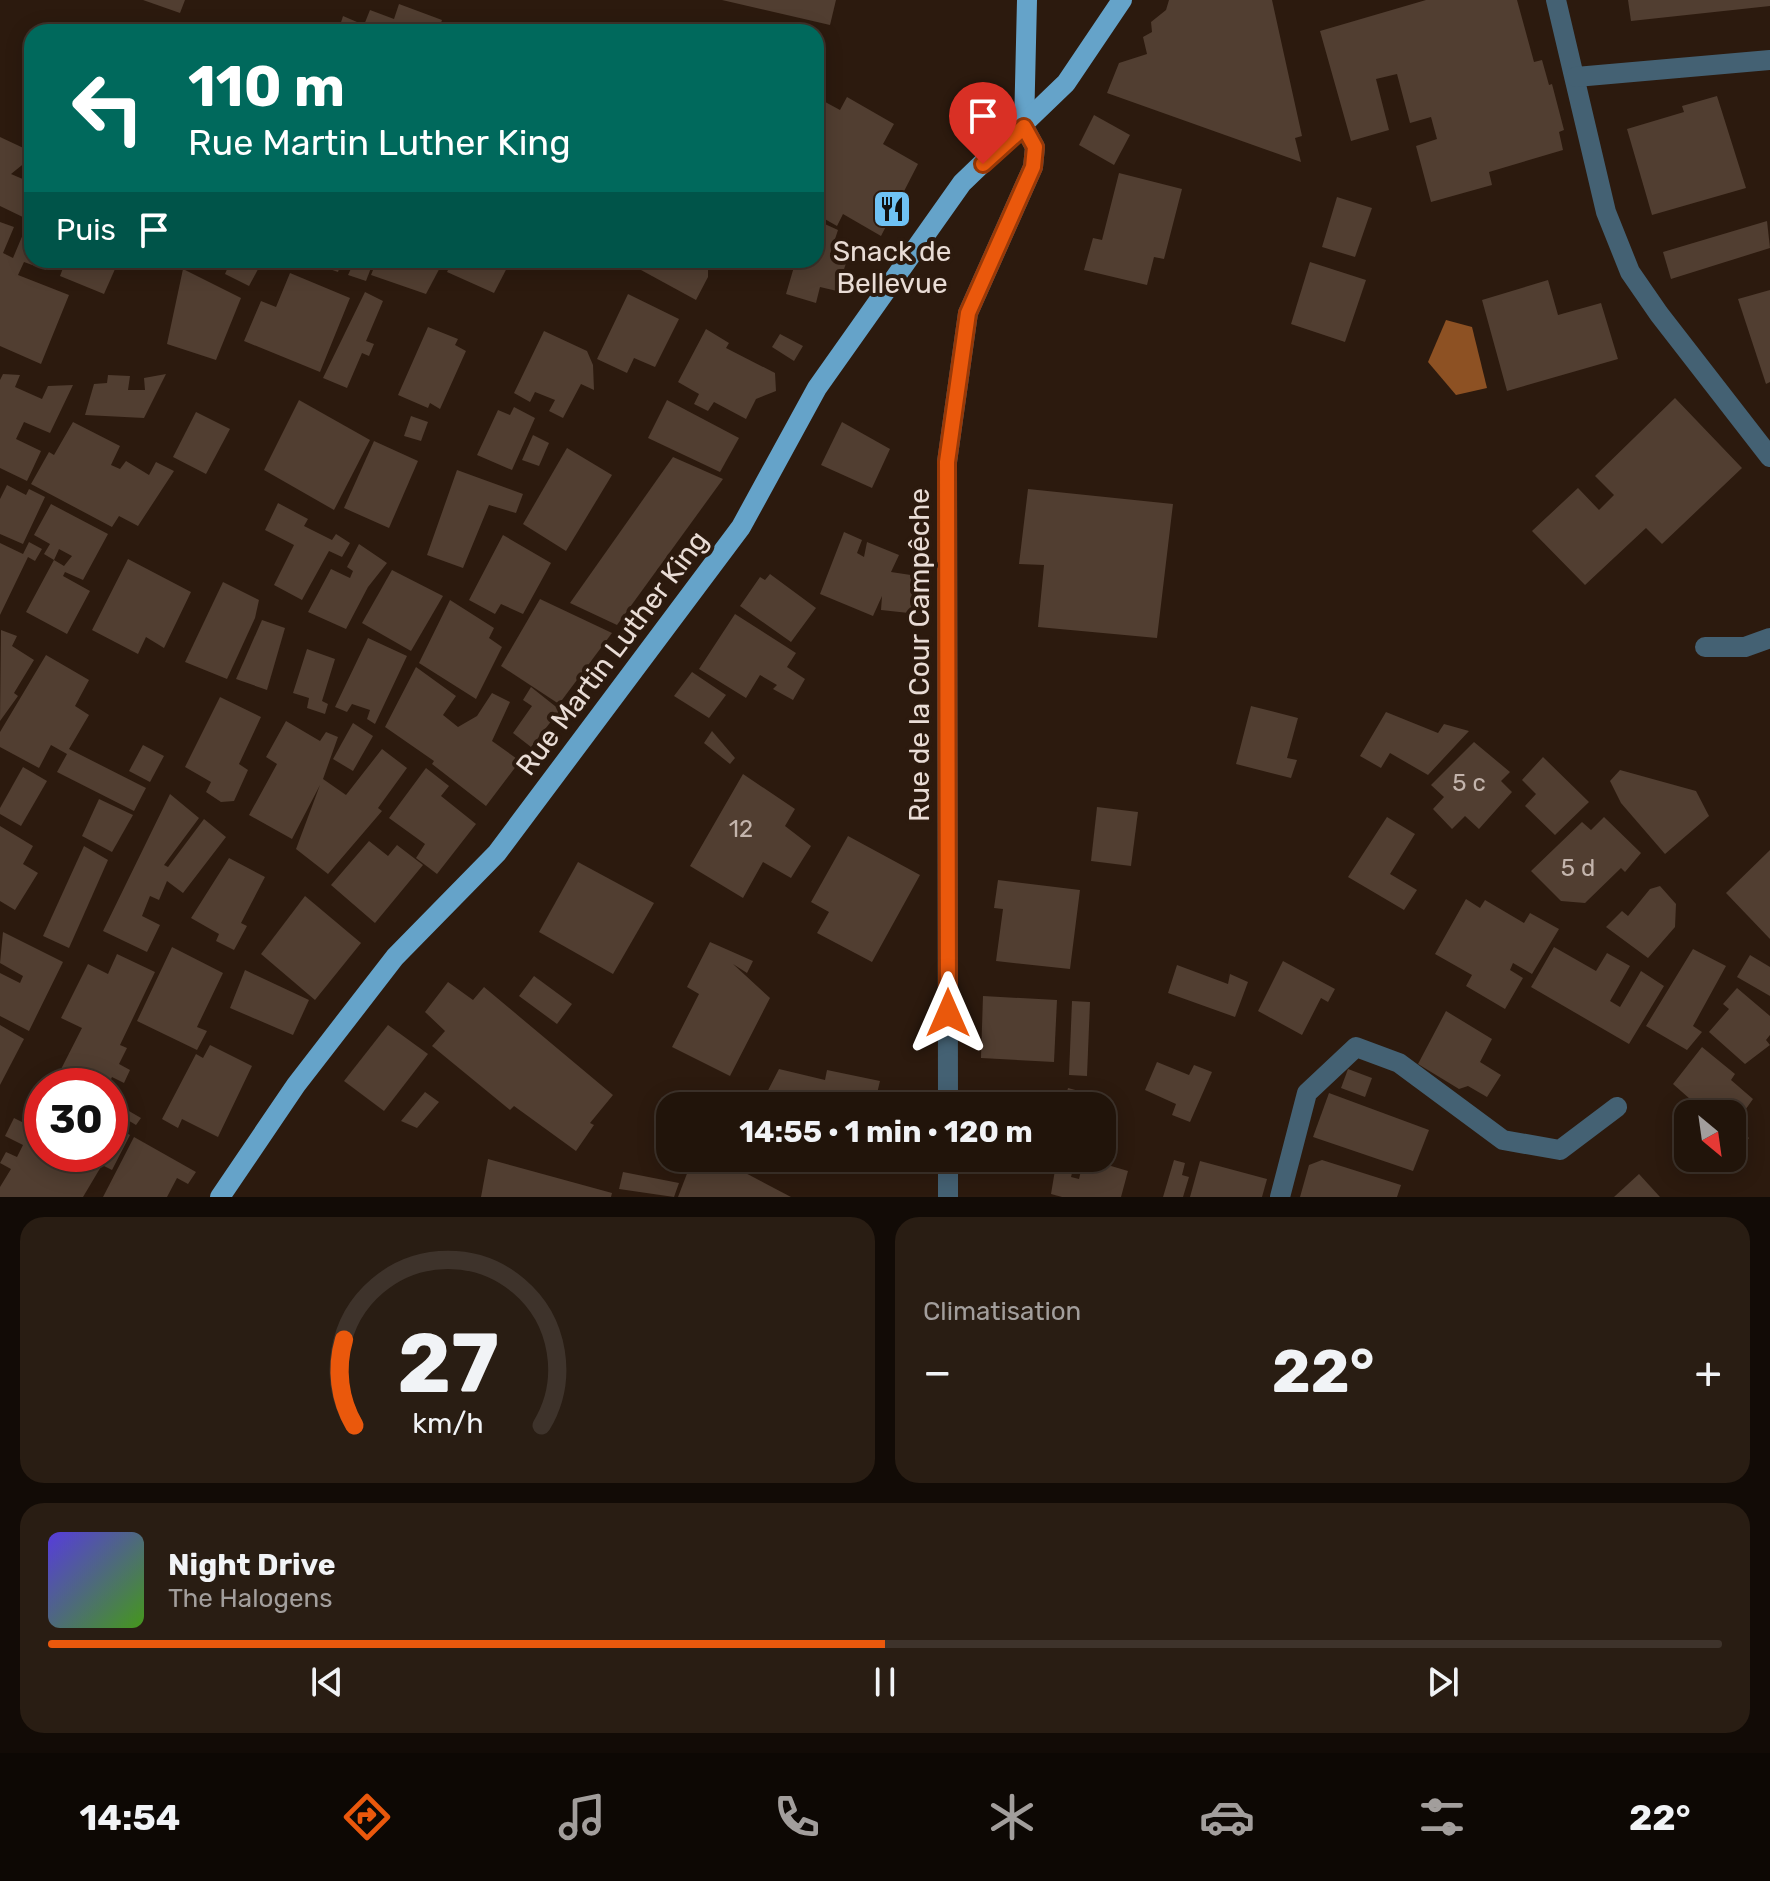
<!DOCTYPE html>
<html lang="fr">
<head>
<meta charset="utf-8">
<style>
  body { margin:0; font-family:Rubik,sans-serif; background:#291d13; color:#f1f3f6; height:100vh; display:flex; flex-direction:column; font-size:30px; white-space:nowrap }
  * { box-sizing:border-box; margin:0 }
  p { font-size:26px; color:#a29e9c }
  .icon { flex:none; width:44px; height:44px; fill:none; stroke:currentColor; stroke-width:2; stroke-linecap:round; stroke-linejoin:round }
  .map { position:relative; height:1197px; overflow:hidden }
  .drawer { display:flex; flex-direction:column; gap:20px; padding:20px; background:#120b06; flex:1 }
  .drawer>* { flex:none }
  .guide { position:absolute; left:24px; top:24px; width:800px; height:244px; border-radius:24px; box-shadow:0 4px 20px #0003,0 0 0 2px #3e332b; background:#00695c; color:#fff; overflow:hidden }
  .needle { width:52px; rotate:151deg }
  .controls { position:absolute; left:1674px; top:1100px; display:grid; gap:16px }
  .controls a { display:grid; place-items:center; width:72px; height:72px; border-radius:16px; background:#21140a; box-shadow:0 4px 20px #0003,0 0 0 2px #3e332b; font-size:40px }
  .speed { position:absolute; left:24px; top:1068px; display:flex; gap:16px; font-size:40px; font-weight:700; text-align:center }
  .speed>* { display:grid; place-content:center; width:104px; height:104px; border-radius:50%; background:#21140a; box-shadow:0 4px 20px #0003,0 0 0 2px #3e332b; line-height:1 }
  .speed .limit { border:12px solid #d22; background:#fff; color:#111 }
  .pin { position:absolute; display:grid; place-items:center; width:68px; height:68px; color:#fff; margin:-82px -34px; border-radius:50% 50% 50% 0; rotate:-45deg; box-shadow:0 0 8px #0007 }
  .pin .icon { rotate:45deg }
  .me { position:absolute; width:88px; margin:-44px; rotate:0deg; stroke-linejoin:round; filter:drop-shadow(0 0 6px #0008) }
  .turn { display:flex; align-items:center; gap:28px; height:168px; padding:0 32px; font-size:36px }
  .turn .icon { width:104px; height:104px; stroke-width:2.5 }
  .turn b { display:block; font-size:56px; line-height:68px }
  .then { display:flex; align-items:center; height:76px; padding:0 32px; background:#0003; gap:16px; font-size:30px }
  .big { font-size:60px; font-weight:700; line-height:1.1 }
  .drawer .card { flex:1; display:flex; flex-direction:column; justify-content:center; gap:12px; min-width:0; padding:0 28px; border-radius:24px; background:#291d13 }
  .drawer .dial { align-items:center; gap:0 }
  .dial svg { height:208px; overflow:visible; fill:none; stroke:#3e332b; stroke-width:7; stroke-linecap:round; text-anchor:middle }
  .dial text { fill:#f1f3f6; stroke:none }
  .song { display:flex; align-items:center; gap:24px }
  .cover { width:96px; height:96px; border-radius:12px; background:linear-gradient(135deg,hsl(250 70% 55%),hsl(100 70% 35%)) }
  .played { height:8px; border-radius:4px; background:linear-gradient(90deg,#ea580c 50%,#3e332b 50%) }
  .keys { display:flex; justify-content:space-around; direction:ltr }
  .heat { display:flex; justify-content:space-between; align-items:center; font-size:44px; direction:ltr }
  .drawer .tiles { flex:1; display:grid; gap:20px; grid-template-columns:1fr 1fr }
  .card:last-child { grid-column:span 2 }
  .trip { position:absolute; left:656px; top:1092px; width:460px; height:80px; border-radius:24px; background:#21140a; box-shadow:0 4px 20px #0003,0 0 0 2px #3e332b; font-weight:700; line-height:80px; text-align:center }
  .tabs { display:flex; height:128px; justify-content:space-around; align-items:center; background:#0d0804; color:#a29e9c }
  .tabs .icon { width:56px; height:56px }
  .tabs .current { color:#ea580c }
  .tabs b { font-size:36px; color:#f1f3f6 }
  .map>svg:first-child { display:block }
  .water { fill:#8d5123 }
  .building { fill:#513e31 }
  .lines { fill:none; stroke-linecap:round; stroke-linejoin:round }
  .minor { stroke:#446173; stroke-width:20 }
  .major { stroke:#65a3c9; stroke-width:20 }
  .route-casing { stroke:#983908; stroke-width:20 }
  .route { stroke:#ea580c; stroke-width:14 }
  .labels { text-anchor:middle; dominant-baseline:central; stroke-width:8; stroke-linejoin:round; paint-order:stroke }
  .number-label { font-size:24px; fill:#c3b4ac }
  .poi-label { font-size:28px; fill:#e9dcd5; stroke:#2c1a0e }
  .street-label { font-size:28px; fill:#e9dcd5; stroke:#2c1a0e }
</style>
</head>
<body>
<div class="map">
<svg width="1770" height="1197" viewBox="0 0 1770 1197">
  <rect width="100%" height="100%" fill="#2c1a0e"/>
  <!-- water -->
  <polygon class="water" points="1446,320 1472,327 1487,388 1456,395 1428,362"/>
  <!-- building -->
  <g class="building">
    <polygon points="143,0 185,0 180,13"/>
    <polygon points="722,0 836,0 830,25"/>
    <polygon points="1169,0 1272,0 1302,136 1295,138 1301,162 1107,93 1119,63 1147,54 1143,37 1152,32 1151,22 1166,10"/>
    <polygon points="1426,0 1517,0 1534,62 1542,60 1549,85 1552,84 1564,130 1559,132 1563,150 1489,172 1492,185 1431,202 1416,146 1437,139 1431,117 1410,123 1397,74 1376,79 1389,130 1351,141 1320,31"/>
    <polygon points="1628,0 1770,0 1770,6 1631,21"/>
    <polygon points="399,4 442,20 438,31 428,26 426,32 338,32 343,16 364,25 370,10 394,19"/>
    <polygon points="1717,96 1746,188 1652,215 1627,129 1684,112 1682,106"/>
    <polygon points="816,97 840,110 847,97 894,124 883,144 918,164 881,236 843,214 837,226 816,214"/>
    <polygon points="1094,115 1130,135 1114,165 1079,145"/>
    <polygon points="0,137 32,152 32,157 11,174 32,183 32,260 50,260 46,270 24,262 18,275 69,295 41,364 0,346 0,222 14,227 3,253 13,258 29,220 0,206"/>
    <polygon points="1119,173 1182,189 1164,259 1154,257 1147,285 1084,270 1093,238 1102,240"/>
    <polygon points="1337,197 1372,208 1355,257 1322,247"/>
    <polygon points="816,220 838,230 830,254 847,260 837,291 820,287 816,303 786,294 796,260 816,260"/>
    <polygon points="1767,221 1770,248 1671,279 1663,252"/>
    <polygon points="66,260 119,260 104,294 60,276"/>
    <polygon points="184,260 220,260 216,269"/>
    <polygon points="231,260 263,260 249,286 225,274"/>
    <polygon points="304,260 342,260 338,272"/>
    <polygon points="355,260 374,260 366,281 348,275"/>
    <polygon points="377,260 444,260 426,294 371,275"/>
    <polygon points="453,260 511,260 494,293 447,272"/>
    <polygon points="631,260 692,260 700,265 708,260 708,277 696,300 630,264"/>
    <polygon points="1310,262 1366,280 1345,342 1291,324"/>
    <polygon points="183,269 241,298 216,360 167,344"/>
    <polygon points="290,273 350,298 320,372 244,341 261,301 276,307"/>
    <polygon points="1548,280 1558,315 1601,303 1618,359 1507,391 1482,300"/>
    <polygon points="1770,290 1770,382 1766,384 1738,299"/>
    <polygon points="365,292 383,301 366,341 374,344 369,356 362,353 347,388 323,378"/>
    <polygon points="628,294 679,319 655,367 634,358 627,373 597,359"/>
    <polygon points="428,327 458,339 455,345 466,351 440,409 430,403 428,408 398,395"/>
    <polygon points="706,329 729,343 726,348 775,373 776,391 756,399 746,419 714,402 708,411 694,404 699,394 678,382"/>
    <polygon points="544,331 587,351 593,365 594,390 581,384 563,418 549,411 555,400 535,392 530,402 514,393"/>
    <polygon points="780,334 803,346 794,361 772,347"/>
    <polygon points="3,374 20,375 15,387 42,399 48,386 73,385 50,433 24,422 16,439 41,451 27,481 0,468 0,380"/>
    <polygon points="166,374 144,418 85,415 94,384 107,383 108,375 130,376 128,390 145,390 144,378"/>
    <polygon points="1675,398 1742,468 1662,544 1646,528 1585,585 1532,531 1578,488 1599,510 1614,495 1595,476"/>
    <polygon points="299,400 370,440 334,510 264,470"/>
    <polygon points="667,400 739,438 720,472 648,438"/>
    <polygon points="514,407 535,418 512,470 477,455 498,410 510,415"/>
    <polygon points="196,412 230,429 206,474 173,457"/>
    <polygon points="411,416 428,422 421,441 404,436"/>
    <polygon points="73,422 120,446 111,465 120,469 126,461 149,475 156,462 174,471 138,526 119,516 112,527 31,484 49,452 54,455"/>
    <polygon points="842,422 890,449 872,488 821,465"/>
    <polygon points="533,435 549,443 539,466 522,460"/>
    <polygon points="374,441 418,461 389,528 344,508"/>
    <polygon points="567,448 612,475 566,551 523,524"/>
    <polygon points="673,457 723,479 617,625 570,603"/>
    <polygon points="457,470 523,494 516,513 489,505 463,568 427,555"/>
    <polygon points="7,485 26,495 29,489 45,497 23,544 0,534 0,499"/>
    <polygon points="1028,489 1173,504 1157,638 1038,627 1044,565 1019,564"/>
    <polygon points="278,503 308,519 304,526 332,540 336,534 350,543 342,557 329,551 302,600 274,585 294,545 265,530"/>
    <polygon points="51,504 108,534 83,580 65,572 63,576 90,591 67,634 26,612 54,560 64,566 72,556 59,549 54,560 44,554 50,544 34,535"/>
    <polygon points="844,532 862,540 857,553 864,557 867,542 899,555 891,572 924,577 918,614 881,610 882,596 873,616 820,594"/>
    <polygon points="503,535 551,563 523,614 501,604 495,614 469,600"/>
    <polygon points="29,542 42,549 35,561 28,557 0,615 0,543 23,554"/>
    <polygon points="359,544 387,563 368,587 346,629 308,612 331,569 350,578 353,571 347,567"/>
    <polygon points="128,559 191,592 164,648 146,637 138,654 92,630"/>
    <polygon points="392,570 443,596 411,651 362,623"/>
    <polygon points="770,574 816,608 791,642 740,606 760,577 765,580"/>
    <polygon points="223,582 259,600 255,618 227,679 185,662"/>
    <polygon points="540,599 612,633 559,704 501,666"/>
    <polygon points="450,600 494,628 489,638 502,647 476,699 419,663"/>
    <polygon points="735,614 796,653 787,667 805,679 793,700 773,689 777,685 760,675 746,698 699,669"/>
    <polygon points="262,620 285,628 267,690 236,679"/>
    <polygon points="1,630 17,636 12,646 34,660 14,693 18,696 0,721"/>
    <polygon points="368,638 407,656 375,724 367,719 370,710 352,704 347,712 335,707"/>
    <polygon points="307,649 335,659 322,701 328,704 325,714 307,708 309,698 293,693"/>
    <polygon points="46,655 89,680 75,706 89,715 69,749 146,788 134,811 57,772 67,754 51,745 39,768 0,747 0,732"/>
    <polygon points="416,667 456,696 443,715 458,727 477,716 492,693 510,702 492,741 520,761 486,806 432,764 434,761 385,727"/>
    <polygon points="692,672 726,695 709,718 674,696"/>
    <polygon points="531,687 560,710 531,747 513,733 532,706 523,700"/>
    <polygon points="220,697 261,717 239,764 248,770 234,801 221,802 206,792 211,782 185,767"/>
    <polygon points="1251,706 1298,718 1287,758 1297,760 1291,778 1236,764"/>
    <polygon points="1386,712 1438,733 1444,724 1469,731 1428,775 1390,753 1381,768 1360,756"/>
    <polygon points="286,721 320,741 326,732 338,737 323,779 346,795 382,749 407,768 378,808 382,811 328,874 296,849 320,785 292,839 249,815 277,764 266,757"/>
    <polygon points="353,723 373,736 353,771 333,759"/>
    <polygon points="712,731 735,758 730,764 704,743"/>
    <polygon points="1474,742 1510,772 1501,781 1512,792 1479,829 1465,816 1452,829 1433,809 1444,797 1431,785"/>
    <polygon points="143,745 164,756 150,782 129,771"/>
    <polygon points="1543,757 1589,802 1555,835 1525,806 1536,794 1522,780"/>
    <polygon points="23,767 47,781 21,826 0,814 0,808"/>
    <polygon points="426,768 449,786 441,796 476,824 437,874 416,858 425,844 389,818"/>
    <polygon points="1620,770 1696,791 1709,816 1665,854 1621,803 1610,781"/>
    <polygon points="743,774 795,809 785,826 811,846 791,878 763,862 743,898 690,866"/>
    <polygon points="170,794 199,818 164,865 168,867 204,819 226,837 183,893 167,881 159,900 150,896 142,916 160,925 147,952 103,931"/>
    <polygon points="99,799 133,815 112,852 82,836"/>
    <polygon points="1097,807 1138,812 1131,866 1091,861"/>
    <polygon points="1387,817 1415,834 1390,874 1417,890 1404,910 1348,877"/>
    <polygon points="1604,817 1641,853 1625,872 1621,868 1585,903 1561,901 1531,871 1582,822 1591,830"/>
    <polygon points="0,826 33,846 23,864 38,873 15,910 0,901"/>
    <polygon points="848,836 920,875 872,962 817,933 829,912 811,902"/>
    <polygon points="369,841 388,856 397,845 423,865 375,923 331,885"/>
    <polygon points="84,846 108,860 69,948 43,936"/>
    <polygon points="1770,850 1770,939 1726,893"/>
    <polygon points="229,858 265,877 241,923 247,926 234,950 216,941 219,934 191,918"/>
    <polygon points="578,862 654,903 613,974 539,932"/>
    <polygon points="998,880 1080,890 1070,969 996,961 1003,909 994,908"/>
    <polygon points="1660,886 1676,904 1675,927 1648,958 1606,927 1622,911 1628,916 1650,889"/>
    <polygon points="305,896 361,943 315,1000 261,954"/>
    <polygon points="1466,899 1480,908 1485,900 1524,923 1530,913 1559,929 1532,974 1513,963 1510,970 1523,978 1505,1009 1466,986 1472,975 1435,954"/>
    <polygon points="3,932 63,962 29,1031 0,1016 0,973 20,983 23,976 0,963"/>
    <polygon points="710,942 753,961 747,973 733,964 770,998 730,1076 672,1047 699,994 687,987"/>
    <polygon points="172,947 223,973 197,1027 207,1031 197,1050 137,1021"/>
    <polygon points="1554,947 1596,971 1607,953 1630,966 1610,1001 1620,1007 1641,971 1664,986 1629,1044 1531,987"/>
    <polygon points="1693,949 1726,966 1693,1026 1702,1032 1687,1050 1646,1026"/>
    <polygon points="117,954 155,972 120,1045 127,1048 119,1064 130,1070 124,1083 112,1077 108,1086 47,1086 52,1075 57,1077 82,1028 61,1018 88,964 108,974"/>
    <polygon points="1750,955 1770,967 1770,996 1737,977"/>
    <polygon points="1283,961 1335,989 1328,1002 1321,998 1302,1035 1258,1011"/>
    <polygon points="1177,965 1228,984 1230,974 1248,982 1235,1017 1168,993"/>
    <polygon points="245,970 309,1000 293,1035 230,1008"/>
    <polygon points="534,976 572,1004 557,1024 519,996"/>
    <polygon points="448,982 473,1000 484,987 613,1095 590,1123 594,1125 576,1151 514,1106 510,1110 432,1046 445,1031 425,1012"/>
    <polygon points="1737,988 1770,1016 1770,1035 1766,1040 1770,1045 1745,1064 1709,1032 1729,1009 1723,1004"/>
    <polygon points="983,996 1057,1000 1054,1062 981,1058"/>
    <polygon points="1072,1001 1090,1002 1087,1076 1069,1075"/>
    <polygon points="1446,1011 1492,1039 1480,1062 1501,1075 1487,1097 1468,1086 1459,1089 1418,1064"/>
    <polygon points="0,1025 24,1039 0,1085"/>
    <polygon points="388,1025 428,1054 384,1111 344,1081"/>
    <polygon points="210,1045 252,1066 218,1137 182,1119 178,1128 162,1119 196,1054 203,1058"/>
    <polygon points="1702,1047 1735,1074 1731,1080 1753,1099 1743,1113 1732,1103 1723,1114 1707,1114 1673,1084"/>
    <polygon points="1157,1062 1189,1075 1194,1065 1212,1072 1190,1122 1172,1115 1176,1104 1145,1090"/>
    <polygon points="779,1069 825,1080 827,1070 880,1081 874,1106 760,1106"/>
    <polygon points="1348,1069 1372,1078 1365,1097 1341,1088"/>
    <polygon points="1068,1088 1090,1094 1087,1106 1064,1103"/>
    <polygon points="425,1092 439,1102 417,1128 401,1121"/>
    <polygon points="1329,1093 1429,1130 1413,1171 1313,1137"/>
    <polygon points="110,1100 141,1118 136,1125 121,1116 115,1126 130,1135 112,1170 102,1165 83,1197 0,1197 0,1187 11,1169 0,1163 6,1152 17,1157 23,1145 5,1136 14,1118 42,1132 42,1154 110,1154"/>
    <polygon points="1732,1123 1749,1138 1737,1153 1732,1148"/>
    <polygon points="134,1137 196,1172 188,1184 177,1178 167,1197 103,1197"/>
    <polygon points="693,1158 717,1158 791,1197 678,1197"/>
    <polygon points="1057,1158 1076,1158 1071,1177 1079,1179 1084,1158 1128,1171 1121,1197 1062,1197 1051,1194"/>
    <polygon points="488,1159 612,1193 611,1197 481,1197"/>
    <polygon points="1174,1160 1185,1163 1182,1175 1189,1177 1183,1197 1163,1197"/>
    <polygon points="1322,1160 1401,1185 1397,1197 1300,1197 1309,1165"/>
    <polygon points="1200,1161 1267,1179 1262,1197 1190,1197"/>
    <polygon points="623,1172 679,1183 674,1197 619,1189"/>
    <polygon points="1639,1174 1660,1197 1614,1197"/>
  </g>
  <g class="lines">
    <!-- minor -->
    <g class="minor">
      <polyline points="1556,0 1606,212 1630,272 1659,314 1770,457"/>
      <polyline points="1576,77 1770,60"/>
      <polyline points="1705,647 1745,647 1770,638"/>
      <polyline points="948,1106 947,462 968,313 1033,167 1035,147 1024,127"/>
      <polyline points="948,1158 948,1197"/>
      <polyline points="1280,1197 1307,1093 1356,1047 1399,1063 1503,1140 1560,1150 1617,1107"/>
    </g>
    <!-- major -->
    <g class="major">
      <polyline points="1024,127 1027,0"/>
      <polyline points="220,1197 296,1085 395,957 497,853 741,527 817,388 962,183 1066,83 1122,0"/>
    </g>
  </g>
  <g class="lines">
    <defs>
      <polyline id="route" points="948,1013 947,462 968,313 1033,167 1035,147 1024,127 983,164"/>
    </defs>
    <!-- route casing -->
    <use href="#route" class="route-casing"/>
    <!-- route -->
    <use href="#route" class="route"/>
  </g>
  <!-- icons -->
  <defs>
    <symbol id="restaurant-square" viewBox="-11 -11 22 22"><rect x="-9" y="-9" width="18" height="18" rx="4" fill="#6fc2f4" stroke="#2c1a0e"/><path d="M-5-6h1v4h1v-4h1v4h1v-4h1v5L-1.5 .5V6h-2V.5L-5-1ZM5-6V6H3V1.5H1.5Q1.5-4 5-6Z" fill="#111"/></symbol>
  </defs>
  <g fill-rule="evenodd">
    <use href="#restaurant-square" x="870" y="187" width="44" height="44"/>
  </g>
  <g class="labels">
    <!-- number labels -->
    <g class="number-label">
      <text x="1469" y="783">5 c</text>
      <text x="741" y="829">12</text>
      <text x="1578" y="868">5 d</text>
    </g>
    <!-- poi labels -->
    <g class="poi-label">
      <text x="892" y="251">Snack de<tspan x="892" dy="32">Bellevue</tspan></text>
    </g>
    <!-- street labels -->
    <g class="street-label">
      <text transform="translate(612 653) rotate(-53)">Rue Martin Luther King</text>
      <text transform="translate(919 655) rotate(-90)">Rue de la Cour Campêche</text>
    </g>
  </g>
</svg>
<div class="controls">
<a><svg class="needle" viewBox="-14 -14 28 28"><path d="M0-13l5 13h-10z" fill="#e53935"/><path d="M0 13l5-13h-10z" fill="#a29e9c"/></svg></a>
</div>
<div class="speed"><div class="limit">30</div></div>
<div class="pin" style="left:983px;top:164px;background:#d93025"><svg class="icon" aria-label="arrive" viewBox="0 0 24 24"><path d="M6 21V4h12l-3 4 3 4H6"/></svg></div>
<svg class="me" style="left:948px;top:1013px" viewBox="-20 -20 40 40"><path d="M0-17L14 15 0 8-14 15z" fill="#ea580c" stroke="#fff" stroke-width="4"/></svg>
<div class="trip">14:55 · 1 min · 120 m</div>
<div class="guide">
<div class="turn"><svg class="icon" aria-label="left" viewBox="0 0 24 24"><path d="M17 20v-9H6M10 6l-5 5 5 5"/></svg><div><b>110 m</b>Rue Martin Luther King</div></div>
<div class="then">Puis<svg class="icon" aria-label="arrive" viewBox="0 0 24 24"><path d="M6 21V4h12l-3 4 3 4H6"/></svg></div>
</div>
</div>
<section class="drawer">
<div class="tiles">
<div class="card dial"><svg viewBox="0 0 100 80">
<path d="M14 69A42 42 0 1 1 86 69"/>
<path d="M14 69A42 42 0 0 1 10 36" stroke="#ea580c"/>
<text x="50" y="56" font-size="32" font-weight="700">27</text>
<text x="50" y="72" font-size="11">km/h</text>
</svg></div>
<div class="card"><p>Climatisation</p>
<div class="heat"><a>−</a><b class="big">22°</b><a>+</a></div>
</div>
<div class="card">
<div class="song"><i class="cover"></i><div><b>Night Drive</b><p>The Halogens</p></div></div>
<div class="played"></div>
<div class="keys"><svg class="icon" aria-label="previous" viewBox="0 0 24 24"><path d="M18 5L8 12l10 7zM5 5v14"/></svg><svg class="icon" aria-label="pause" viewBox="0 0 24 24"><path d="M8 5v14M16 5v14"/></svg><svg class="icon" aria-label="next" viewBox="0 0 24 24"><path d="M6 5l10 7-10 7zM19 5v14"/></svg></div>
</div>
</div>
</section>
<nav class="tabs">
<b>14:54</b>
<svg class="icon current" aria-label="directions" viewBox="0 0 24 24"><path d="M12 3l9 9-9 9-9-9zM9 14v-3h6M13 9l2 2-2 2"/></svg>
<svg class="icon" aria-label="music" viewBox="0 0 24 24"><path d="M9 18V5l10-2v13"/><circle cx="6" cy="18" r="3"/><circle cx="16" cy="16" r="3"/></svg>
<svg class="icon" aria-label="phone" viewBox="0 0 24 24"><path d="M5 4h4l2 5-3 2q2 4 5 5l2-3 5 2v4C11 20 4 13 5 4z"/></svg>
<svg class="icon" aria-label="climate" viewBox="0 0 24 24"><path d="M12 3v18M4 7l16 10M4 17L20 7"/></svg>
<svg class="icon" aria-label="car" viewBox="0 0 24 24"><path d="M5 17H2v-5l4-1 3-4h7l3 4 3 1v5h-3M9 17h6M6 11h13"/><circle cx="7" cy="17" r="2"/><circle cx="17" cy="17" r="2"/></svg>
<svg class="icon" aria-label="filters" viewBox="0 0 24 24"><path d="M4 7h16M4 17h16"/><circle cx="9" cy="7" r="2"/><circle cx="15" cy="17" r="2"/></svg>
<b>22°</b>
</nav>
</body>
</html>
